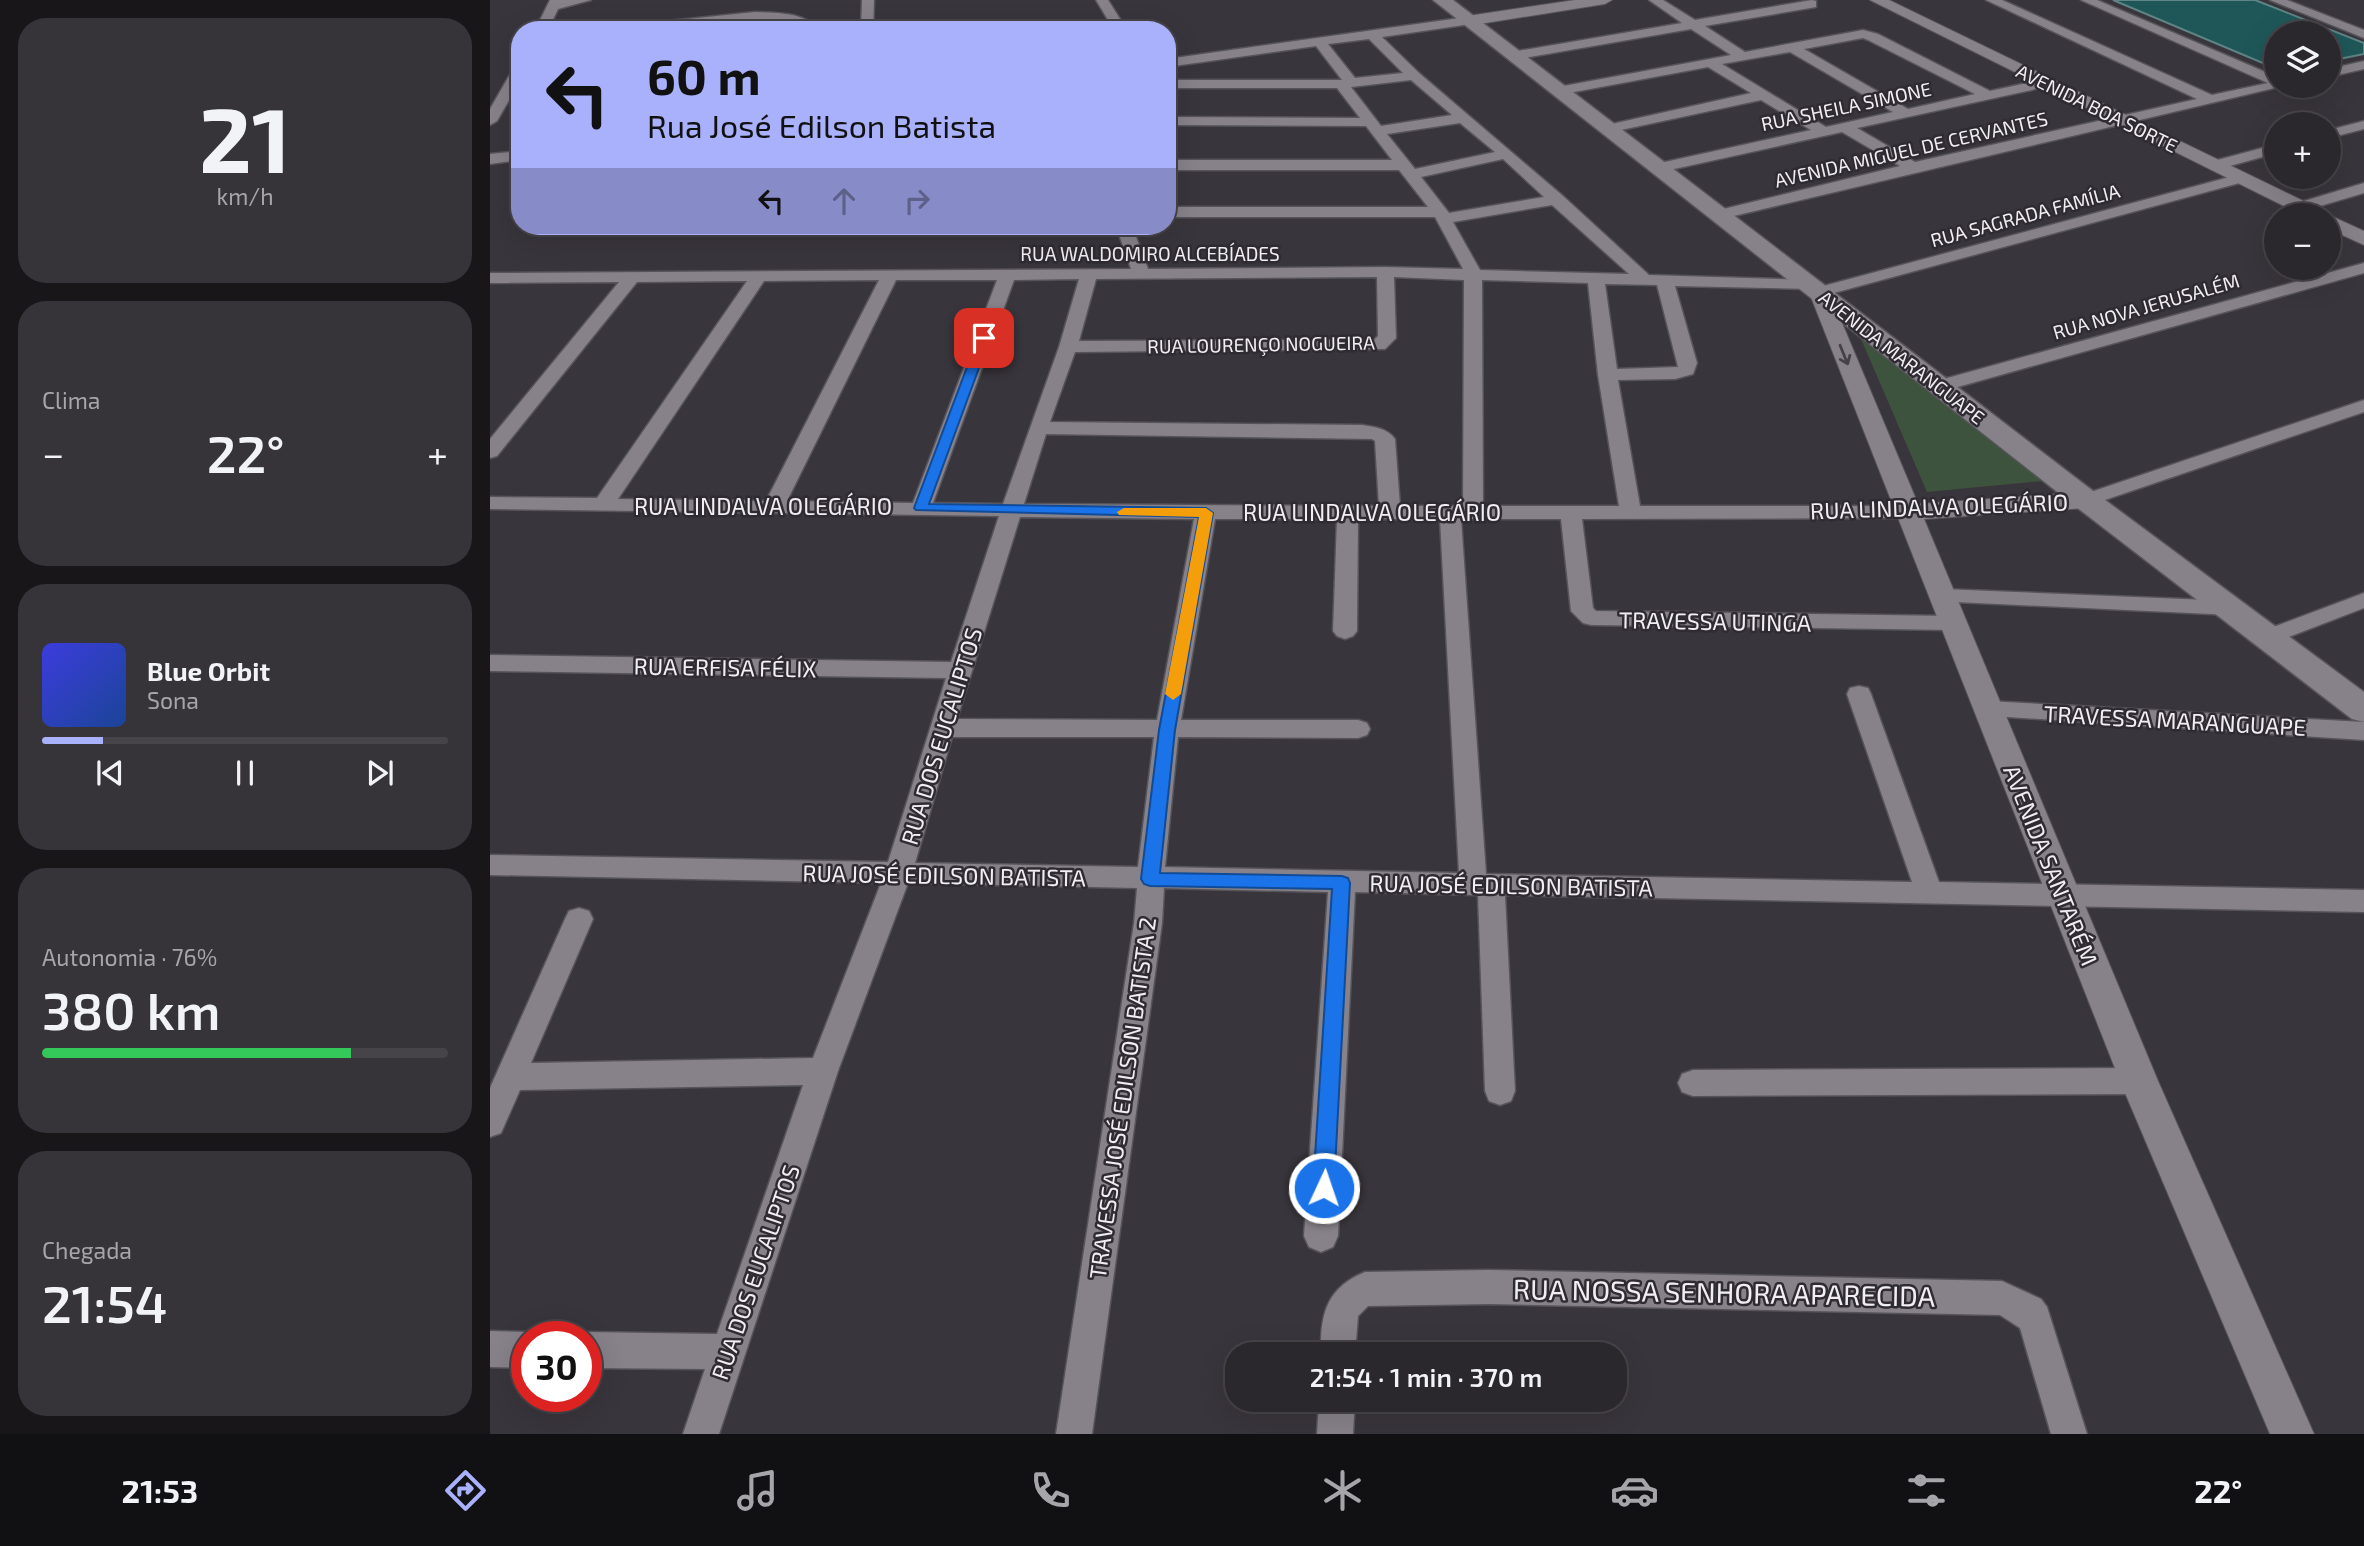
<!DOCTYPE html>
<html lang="pt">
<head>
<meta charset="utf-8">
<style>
  body { margin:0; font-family:"Exo 2",sans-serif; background:#373439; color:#f1f3f6; height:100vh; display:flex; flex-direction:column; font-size:26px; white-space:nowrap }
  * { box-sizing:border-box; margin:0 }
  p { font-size:23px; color:#a6a6aa }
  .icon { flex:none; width:38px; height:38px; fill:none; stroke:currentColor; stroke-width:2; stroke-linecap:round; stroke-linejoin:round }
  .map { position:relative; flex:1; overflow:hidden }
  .details { display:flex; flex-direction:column; gap:18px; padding:18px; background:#181619; width:490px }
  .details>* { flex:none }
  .top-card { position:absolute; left:21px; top:21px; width:665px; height:214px; border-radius:28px; box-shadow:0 7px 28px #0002,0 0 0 2px #474449; background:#a9b0fc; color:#111; overflow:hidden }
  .controls { position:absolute; left:1774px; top:21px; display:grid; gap:14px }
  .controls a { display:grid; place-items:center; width:77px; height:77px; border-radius:50%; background:#2b282d; box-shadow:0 7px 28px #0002,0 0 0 2px #474449; font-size:35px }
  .speed { position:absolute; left:21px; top:1321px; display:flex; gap:14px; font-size:35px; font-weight:700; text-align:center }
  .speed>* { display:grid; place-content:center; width:91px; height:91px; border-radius:50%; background:#2b282d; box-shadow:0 7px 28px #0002,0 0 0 2px #474449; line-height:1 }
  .speed .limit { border:10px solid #d22; background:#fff; color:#111 }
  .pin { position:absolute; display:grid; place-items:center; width:60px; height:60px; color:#fff; margin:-30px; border-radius:14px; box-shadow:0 4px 10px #0006 }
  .me { position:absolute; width:77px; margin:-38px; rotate:3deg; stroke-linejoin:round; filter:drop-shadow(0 0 5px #0008) }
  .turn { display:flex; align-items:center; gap:24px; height:147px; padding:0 21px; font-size:32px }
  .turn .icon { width:91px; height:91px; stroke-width:2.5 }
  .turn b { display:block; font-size:49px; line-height:60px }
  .lanes { display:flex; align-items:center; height:66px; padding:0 21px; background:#0003; justify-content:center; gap:35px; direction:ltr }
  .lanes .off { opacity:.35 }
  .big { font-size:52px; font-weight:600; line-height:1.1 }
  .details .widget { flex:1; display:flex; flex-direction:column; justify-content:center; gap:10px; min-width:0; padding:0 24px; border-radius:28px; background:#373439 }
  .details .dial { align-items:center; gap:0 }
  .dial b { font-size:91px; line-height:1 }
  .song { display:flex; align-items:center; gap:21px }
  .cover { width:84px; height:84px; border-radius:10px; background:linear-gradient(135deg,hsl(240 70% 55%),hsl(220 70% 35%)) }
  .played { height:7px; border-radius:4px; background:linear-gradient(90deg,#a9b0fc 15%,#474449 15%) }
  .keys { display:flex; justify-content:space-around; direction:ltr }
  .heat { display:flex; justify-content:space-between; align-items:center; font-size:38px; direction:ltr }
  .charge { height:10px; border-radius:5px; background:linear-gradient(90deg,#34c759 76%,#474449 0) }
  .trip { position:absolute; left:735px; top:1342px; width:402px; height:70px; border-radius:28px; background:#2b282d; box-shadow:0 7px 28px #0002,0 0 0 2px #474449; font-weight:600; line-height:70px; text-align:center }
  .tab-bar { display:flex; height:112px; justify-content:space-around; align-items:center; background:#111012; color:#a6a6aa }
  .tab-bar .icon { width:49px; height:49px }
  .tab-bar .selected { color:#a9b0fc }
  .tab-bar b { font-size:32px; color:#f1f3f6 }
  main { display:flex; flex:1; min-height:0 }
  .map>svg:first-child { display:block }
  .green { fill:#3e533d }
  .water { fill:#1f5758; stroke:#5e8486; stroke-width:2 }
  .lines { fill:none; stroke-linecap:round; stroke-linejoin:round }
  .minor-casing { stroke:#565359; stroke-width:3 }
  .tertiary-casing { stroke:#565359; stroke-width:2 }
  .secondary-casing { stroke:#565359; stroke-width:3 }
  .minor { fill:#87828a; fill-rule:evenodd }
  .tertiary { fill:#87828a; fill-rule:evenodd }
  .secondary { fill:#87828a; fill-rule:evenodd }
  .oneway { stroke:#454148 }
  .route { fill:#1a73e8; stroke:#114b97; stroke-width:2 }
  .slow { fill:#f59e0b }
  .labels { text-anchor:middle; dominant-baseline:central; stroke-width:5; stroke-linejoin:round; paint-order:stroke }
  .far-street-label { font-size:19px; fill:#f1eef3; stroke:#2f2b32 }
  .street-label { font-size:23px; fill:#f1eef3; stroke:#2f2b32 }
  .near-street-label { font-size:28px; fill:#f1eef3; stroke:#2f2b32 }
</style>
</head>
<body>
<main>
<section class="details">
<div class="widget dial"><b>21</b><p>km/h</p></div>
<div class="widget"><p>Clima</p>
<div class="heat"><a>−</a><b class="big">22°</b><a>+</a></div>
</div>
<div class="widget">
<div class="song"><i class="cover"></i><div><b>Blue Orbit</b><p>Sona</p></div></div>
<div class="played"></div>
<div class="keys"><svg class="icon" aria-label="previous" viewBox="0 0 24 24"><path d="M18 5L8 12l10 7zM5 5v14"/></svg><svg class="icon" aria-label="pause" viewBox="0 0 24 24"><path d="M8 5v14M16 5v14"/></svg><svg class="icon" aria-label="next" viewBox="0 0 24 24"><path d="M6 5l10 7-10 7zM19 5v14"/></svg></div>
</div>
<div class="widget"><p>Autonomia · 76%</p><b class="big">380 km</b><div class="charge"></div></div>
<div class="widget"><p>Chegada</p><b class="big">21:54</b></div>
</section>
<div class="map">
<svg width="1874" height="1434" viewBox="0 0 1874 1434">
  <rect width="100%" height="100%" fill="#39353c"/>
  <!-- green -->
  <polygon class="green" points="1371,339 1553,481 1437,492"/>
  <!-- water -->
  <polygon class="water" points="1623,0 1765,0 1874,43 1874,54 1839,61 1839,33 1787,33 1787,69"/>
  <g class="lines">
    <defs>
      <g id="minor">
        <polygon points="60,0 101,0 68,9 58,30 45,30"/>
        <polygon points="372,0 384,0 383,30 371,30"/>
        <polygon points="606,0 618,0 637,30 624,30"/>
        <path d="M1159,0H1173L1205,20L1322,0L1326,1V7L1215,26L1255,52L1373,30L1388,34L1500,91L1555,79L1562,83L1555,87L1367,128L1425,162L1707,99L1496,0H1512L1722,95L1778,83L1591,0H1607L1787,77V86H1793L1227,220L1219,215L1221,212L1410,166L1352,132L1166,173L1161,171L1158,168L1161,165L1321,130L1271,100L1117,133L1110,129L1117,125L1261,93L1218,67L1068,95L1061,91L1068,87L1241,55L1201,29L1022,60L1015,56L1022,52L1192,23ZM1373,38L1378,40L1485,94L1418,109L1314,49ZM1300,52L1403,112L1336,127L1232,64Z"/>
        <polygon points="1780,0 1797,0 1874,30 1874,38"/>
        <path d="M265,12C288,13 314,12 330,30C319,30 315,26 305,23C292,20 279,20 266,20C219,20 172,30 124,30L130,26Z"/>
        <path d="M977,17L983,21L981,24L892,37L929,73L1073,196L1159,275L1319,280L1325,281L1326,288L1747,175H1757L1760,178L1757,181L1329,297L1323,296L1320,292L1322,289L1185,286L1207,363L1203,374L1185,379L1128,380L1150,506H1417L1424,508L1428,512L1424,516L1417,518L1092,519L1103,608L1106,611L1462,616L1470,618L1473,623L1470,628L1462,630L1101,625L1093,623L1081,611L1071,519H971L996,874L1422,882L1357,694L1360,688L1369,686L1378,688L1381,694L1449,882L1874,890V912L1015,895L1025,1091L1021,1101L1010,1105L999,1101L995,1091L988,895L865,892L848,1236L843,1247L831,1252L819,1247L814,1236L838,892L674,888L672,923L602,1434H566L644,923L647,888L418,883L348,1071L229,1434H193L215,1369L96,1368V1337H85L96,1332L227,1334L313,1085L30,1090L11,1133L0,1137V1088L75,919L79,911L89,908L99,911L103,919L41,1063L323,1058L391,883L0,875V855L398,862L456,678L0,671V655L461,662L509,516L0,509V497L107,498L257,281L147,282L7,456L0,458V439L129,282L0,283V273L641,269L626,226H642L658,269L895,267L973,269L945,217H677V207H938L909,170H677V160H902L876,126L677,125V117L870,118L847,88H677V80H852L826,46L677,67V59ZM879,39L913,73L865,78L838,44ZM921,80L962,115L891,126L861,87ZM970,123L1005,152L925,169L897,134ZM1013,159L1054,197L959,213L931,177ZM1062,205L1139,274L990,270L963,222ZM887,277L888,336L884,340L589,341L606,279ZM904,277L974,280L973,506H910L905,439C897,428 885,427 872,425L560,422L585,352L895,349L906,338ZM589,279L569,347L513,504L443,503L524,280ZM389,280L276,501L128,499L274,281ZM406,280H507L423,503L297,501ZM992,280L1098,283L1108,375L1129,506H993ZM1115,284L1167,285L1188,367L1127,369ZM556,434L882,439L885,441L889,506L534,504ZM530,517L704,519L667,720L467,719ZM725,519H847L843,631L847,636L855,639L863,636L867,631L868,519H950L969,873L675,867L688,737L868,738L877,735L880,729L877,723L868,720H691ZM462,737H664L648,867L425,863Z"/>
        <polygon points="1874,61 1874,69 1839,77 1839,69"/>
        <polygon points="30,65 30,81 7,121 0,125 0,109 23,69"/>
        <polygon points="1874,121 1874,129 1839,138 1839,130"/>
        <polygon points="1787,144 1787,153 1725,170 1717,165 1720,162"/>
        <polygon points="30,151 30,160 0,164 0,154"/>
        <polygon points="1874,183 1874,193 1810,212 1802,207 1804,204"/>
        <polygon points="1874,263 1874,273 1457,390 1443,390 1441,386 1443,382"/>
        <polygon points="1874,400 1874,412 1603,504 1589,504 1586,500 1589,496"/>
        <polygon points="1452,589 1742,601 1750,603 1753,608 1750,613 1742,615 1444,601 1441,596 1444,591"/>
        <polygon points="1874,593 1874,608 1778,645 1770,642 1766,637 1770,632"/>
        <polygon points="1497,701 1874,722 1874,740 1488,715 1485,709 1488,703"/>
        <polygon points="1649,1068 1660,1072 1664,1081 1660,1090 1649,1094 1203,1096 1192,1092 1188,1083 1192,1074 1203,1070"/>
        <path d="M999,1270L1512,1281L1551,1299L1557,1307L1597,1434H1561L1530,1328L1510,1315L999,1304L878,1306L868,1316L865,1354H831C830,1315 836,1288 875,1272Z"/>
        <polygon points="0,1331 37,1332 48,1337 37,1337 37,1368 0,1367"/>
        <polygon points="829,1400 865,1400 863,1434 827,1434"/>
      </g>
      <g id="tertiary">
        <polygon points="1085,0 1122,0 1115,4 977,26 969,21 977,16"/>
        <polygon points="1380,0 1399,0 1834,211 1837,215 1812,215"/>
        <polygon points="1839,215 1874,231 1874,245 1839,229"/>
        <polygon points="1329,286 1336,288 1339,292 1428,504 1596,492 1605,495 1609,500 1605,505 1596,508 1434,519 1668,1081 1824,1434 1780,1434 1630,1081 1319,292 1322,288"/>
      </g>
      <polygon id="secondary" points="943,0 963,0 1607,494 1874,692 1874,722 1862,719 1585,506"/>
    </defs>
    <!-- minor casing -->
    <use href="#minor" class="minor-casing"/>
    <!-- tertiary casing -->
    <use href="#tertiary" class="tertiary-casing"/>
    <!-- secondary casing -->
    <use href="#secondary" class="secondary-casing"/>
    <!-- minor -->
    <use href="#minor" class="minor"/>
    <!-- tertiary -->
    <use href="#tertiary" class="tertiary"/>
    <!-- secondary -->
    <use href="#secondary" class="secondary"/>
  </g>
  <!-- one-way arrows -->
  <defs><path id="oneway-shaft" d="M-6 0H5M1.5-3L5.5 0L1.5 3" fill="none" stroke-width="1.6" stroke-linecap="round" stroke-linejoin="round" transform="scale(1.75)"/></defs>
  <use class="oneway" href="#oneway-shaft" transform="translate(1354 355) rotate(68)"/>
  <!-- route -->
  <polygon class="route" points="494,334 500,338 439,504 716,508 723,513 685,730 670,873 852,876 858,878 860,883 844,1188 841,1195 834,1198 826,1195 823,1188 842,889 660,886 654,884 651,879 669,730 709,517 426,510 424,508 488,338"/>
  <!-- slow -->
  <polygon class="slow" points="634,508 716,508 723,513 691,694 683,700 675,694 709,517 629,515 627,512"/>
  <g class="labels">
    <!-- far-street labels -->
    <g class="far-street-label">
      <text transform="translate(1356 106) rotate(-12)">RUA SHEILA SIMONE</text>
      <text transform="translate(1607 108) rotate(26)">AVENIDA BOA SORTE</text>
      <text transform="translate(1421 149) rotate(-13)">AVENIDA MIGUEL DE CERVANTES</text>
      <text transform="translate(1535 215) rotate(-15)">RUA SAGRADA FAMÍLIA</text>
      <text x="660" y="253">RUA WALDOMIRO ALCEBÍADES</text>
      <text transform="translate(1656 306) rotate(-16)">RUA NOVA JERUSALÉM</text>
      <text transform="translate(771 344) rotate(-1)">RUA LOURENÇO NOGUEIRA</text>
      <text transform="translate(1412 357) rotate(38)">AVENIDA MARANGUAPE</text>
    </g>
    <!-- street labels -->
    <g class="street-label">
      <text x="273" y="506">RUA LINDALVA OLEGÁRIO</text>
      <text transform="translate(1449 506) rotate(-2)">RUA LINDALVA OLEGÁRIO</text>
      <text x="882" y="512">RUA LINDALVA OLEGÁRIO</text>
      <text transform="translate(1225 621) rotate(1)">TRAVESSA UTINGA</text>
      <text transform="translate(235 667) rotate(1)">RUA ERFISA FÉLIX</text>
      <text transform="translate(1685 720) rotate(3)">TRAVESSA MARANGUAPE</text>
      <text transform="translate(451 736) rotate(-73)">RUA DOS EUCALIPTOS</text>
      <text transform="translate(1561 865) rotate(68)">AVENIDA SANTARÉM</text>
      <text transform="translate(454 875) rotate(1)">RUA JOSÉ EDILSON BATISTA</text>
      <text transform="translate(1021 885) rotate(1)">RUA JOSÉ EDILSON BATISTA</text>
      <text transform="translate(632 1098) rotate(-82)">TRAVESSA JOSÉ EDILSON BATISTA 2</text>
      <text transform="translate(265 1272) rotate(-71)">RUA DOS EUCALIPTOS</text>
    </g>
    <!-- near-street labels -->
    <g class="near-street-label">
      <text transform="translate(1234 1292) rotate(1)">RUA NOSSA SENHORA APARECIDA</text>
    </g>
  </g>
</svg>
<div class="controls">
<a><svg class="icon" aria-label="layers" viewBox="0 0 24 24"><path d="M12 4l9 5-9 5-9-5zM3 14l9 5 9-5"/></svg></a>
<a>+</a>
<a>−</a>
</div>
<div class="speed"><div class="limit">30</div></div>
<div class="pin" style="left:494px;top:338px;background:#d93025"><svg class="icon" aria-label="arrive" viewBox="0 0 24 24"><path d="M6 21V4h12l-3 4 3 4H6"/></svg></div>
<svg class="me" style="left:834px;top:1188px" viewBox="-20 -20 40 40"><circle r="17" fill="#1a73e8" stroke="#fff" stroke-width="3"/><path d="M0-11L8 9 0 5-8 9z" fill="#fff"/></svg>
<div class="trip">21:54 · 1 min · 370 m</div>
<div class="top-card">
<div class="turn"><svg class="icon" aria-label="left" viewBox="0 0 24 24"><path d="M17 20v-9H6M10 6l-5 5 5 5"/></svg><div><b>60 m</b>Rua José Edilson Batista</div></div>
<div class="lanes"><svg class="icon" aria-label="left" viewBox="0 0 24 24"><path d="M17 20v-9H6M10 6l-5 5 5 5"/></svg><svg class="icon off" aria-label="ahead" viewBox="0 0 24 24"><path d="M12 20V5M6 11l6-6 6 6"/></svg><svg class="icon off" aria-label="right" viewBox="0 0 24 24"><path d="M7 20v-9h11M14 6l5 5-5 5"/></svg></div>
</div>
</div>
</main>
<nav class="tab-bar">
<b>21:53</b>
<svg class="icon selected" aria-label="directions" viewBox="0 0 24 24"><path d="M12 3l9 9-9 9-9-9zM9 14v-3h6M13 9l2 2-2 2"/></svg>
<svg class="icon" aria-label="music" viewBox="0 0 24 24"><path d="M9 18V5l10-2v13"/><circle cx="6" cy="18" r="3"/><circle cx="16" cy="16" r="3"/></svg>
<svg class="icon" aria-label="phone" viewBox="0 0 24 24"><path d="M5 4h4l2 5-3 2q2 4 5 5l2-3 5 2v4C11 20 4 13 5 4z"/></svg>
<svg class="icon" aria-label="climate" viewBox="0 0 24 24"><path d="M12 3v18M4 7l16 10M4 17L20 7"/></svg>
<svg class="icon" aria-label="car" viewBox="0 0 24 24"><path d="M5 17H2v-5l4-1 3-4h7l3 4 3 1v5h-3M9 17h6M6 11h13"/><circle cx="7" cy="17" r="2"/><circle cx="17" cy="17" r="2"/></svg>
<svg class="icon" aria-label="filters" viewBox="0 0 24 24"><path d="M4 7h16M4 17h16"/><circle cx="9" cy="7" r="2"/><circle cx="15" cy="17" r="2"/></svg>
<b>22°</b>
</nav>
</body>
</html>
